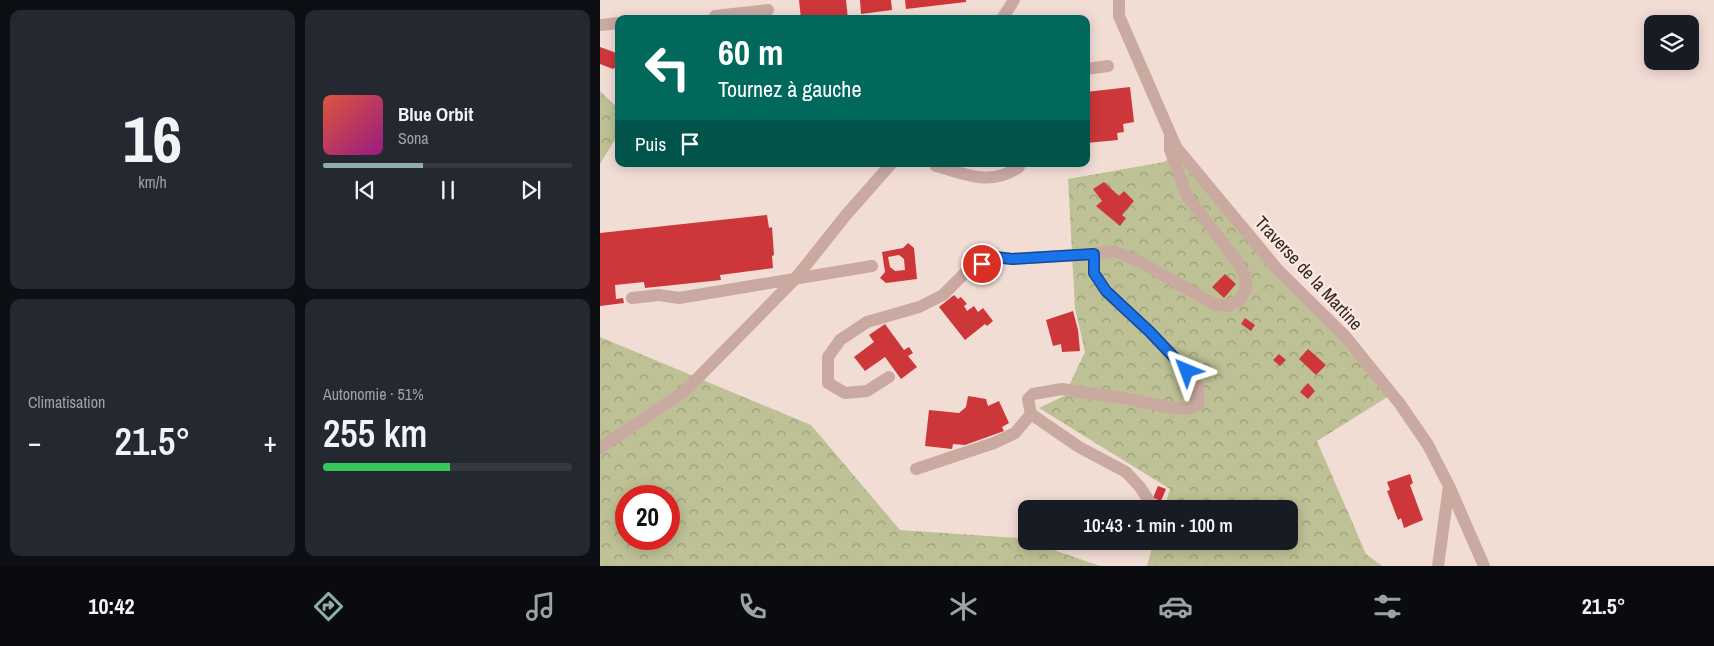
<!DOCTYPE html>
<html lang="fr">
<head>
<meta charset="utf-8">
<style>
  body { margin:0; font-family:"Archivo Narrow",sans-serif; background:#242831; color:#f1f3f6; height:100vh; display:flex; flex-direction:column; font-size:19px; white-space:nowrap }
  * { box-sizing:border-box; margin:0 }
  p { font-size:16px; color:#9ea1a6 }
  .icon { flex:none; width:28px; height:28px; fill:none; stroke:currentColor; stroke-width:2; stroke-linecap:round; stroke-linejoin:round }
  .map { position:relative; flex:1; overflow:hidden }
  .details { display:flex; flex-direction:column; gap:10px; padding:10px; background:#0d0f14; width:600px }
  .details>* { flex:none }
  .hud { position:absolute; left:15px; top:15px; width:475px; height:152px; border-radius:10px; box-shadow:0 2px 12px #0003; background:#00695c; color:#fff; overflow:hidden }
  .tools { position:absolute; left:1044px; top:15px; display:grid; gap:10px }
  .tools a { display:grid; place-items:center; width:55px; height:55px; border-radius:10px; background:#171b24; box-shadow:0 2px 12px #0003; font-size:25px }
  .speed { position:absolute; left:15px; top:485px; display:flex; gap:10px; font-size:25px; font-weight:700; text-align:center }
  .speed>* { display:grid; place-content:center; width:65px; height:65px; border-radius:50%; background:#171b24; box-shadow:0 2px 12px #0003; line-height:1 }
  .speed .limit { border:8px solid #d22; background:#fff; color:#111 }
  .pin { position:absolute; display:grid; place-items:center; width:42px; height:42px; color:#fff; margin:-21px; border:2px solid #fff; border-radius:50%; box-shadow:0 1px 5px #0007 }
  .me { position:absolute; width:55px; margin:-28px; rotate:316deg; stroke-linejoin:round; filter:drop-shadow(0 0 4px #0008) }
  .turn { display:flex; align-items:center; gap:18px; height:105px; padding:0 20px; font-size:22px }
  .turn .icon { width:65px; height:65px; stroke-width:2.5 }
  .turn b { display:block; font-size:35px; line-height:42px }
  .then { display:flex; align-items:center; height:48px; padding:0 20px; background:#0003; gap:10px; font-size:19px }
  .big { font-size:38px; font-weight:600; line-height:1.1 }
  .details .tile { flex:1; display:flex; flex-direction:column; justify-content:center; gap:8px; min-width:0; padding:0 18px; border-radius:10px; background:#242831 }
  .details .dial { align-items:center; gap:0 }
  .dial b { font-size:65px; line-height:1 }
  .song { display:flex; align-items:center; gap:15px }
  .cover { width:60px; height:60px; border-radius:8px; background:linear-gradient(135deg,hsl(10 70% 55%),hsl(310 70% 35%)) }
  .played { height:5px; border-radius:2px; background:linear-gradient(90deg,#8fada9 40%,#363941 40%) }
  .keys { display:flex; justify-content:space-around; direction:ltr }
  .heat { display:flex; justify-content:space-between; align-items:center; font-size:28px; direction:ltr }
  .charge { height:8px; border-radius:4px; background:linear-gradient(90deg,#34c759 51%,#363941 0) }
  .details .tiles { flex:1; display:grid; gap:10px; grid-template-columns:repeat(2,1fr) }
  .trip { position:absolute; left:418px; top:500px; width:280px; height:50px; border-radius:10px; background:#171b24; box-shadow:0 2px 12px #0003; font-weight:600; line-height:50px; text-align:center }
  .tabs { display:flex; height:80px; justify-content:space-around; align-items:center; background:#090b0e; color:#9ea1a6 }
  .tabs .icon { width:35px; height:35px }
  .tabs .on { color:#8fada9 }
  .tabs b { font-size:22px; color:#f1f3f6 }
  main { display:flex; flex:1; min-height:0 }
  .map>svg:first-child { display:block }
  .forest { fill:url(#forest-crowns); fill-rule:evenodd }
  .building { fill:#cd373a; fill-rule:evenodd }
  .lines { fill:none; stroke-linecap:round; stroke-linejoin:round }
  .minor { stroke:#caa9a1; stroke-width:12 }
  .route-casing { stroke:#114b97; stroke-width:12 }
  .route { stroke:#1a73e8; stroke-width:9 }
  .labels { text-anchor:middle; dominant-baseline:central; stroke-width:5; stroke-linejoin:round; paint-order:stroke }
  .street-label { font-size:18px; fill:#342524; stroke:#fae8e1 }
</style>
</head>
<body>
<main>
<section class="details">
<div class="tiles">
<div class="tile dial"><b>16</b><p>km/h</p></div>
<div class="tile">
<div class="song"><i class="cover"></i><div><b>Blue Orbit</b><p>Sona</p></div></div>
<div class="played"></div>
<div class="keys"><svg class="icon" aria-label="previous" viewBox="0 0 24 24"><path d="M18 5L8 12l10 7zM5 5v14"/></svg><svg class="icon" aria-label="pause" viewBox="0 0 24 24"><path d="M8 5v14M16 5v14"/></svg><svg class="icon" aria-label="next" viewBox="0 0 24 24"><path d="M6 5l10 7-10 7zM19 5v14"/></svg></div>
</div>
<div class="tile"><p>Climatisation</p>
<div class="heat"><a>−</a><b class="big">21.5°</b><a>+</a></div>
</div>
<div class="tile"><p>Autonomie · 51%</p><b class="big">255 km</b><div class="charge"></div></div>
</div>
</section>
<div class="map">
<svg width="1114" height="566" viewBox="0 0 1114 566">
  <defs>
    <pattern id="forest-crowns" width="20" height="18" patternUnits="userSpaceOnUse" patternTransform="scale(1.25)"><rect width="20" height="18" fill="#bec195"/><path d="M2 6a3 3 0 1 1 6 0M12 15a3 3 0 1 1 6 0" fill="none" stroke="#9b9d79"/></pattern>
  </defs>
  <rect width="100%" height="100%" fill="#f2ddd5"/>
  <!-- forest -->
  <g class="forest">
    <polygon points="0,91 19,109 19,133 0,164"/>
    <polygon points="576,155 750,348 789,396 717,441 766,554 782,566 547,566 554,541 689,541 689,509 564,509 570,489 439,408 464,396 485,352 475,308 468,179 564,162"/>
    <path d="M0,337L211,425L300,530L419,538L500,566H0ZM26,496H69V539H26Z"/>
  </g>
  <!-- building -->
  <g class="building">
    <polygon points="199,0 246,0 248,19 201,19"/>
    <polygon points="260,0 291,0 292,10 261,14"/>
    <polygon points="305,0 366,0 366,2 306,9"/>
    <polygon points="0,47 19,54 19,64 13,69 0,64"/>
    <polygon points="530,87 534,122 523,124 524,132 517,133 518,140 486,143 486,92"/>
    <polygon points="504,182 519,196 524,191 534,201 522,215 526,218 520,226 496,206 502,201 493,189"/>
    <polygon points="167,215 169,228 172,227 174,255 172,256 173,268 120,275 121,280 45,288 44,282 15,285 16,299 23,298 24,303 0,306 0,233"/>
    <path d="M308,243L314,248L317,279L286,283L280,278L285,272L282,252L303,248ZM299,255L304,259L305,270L295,271L290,267L288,257Z"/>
    <polygon points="625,274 636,284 624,298 612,287"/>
    <polygon points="354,295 358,299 361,297 367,304 364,306 367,311 374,306 378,312 383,308 393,321 387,326 385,324 365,340 339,307"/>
    <polygon points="473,311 478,330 480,351 462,352 461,344 453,346 446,320"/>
    <polygon points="645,318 655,325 651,331 641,324"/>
    <polygon points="285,324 304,350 309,347 313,353 308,356 317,367 301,379 285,357 265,371 254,357 274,342 269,335"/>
    <polygon points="708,349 726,365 716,375 699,359"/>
    <polygon points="679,354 686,360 680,366 673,360"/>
    <polygon points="708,383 715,391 708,399 700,392"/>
    <polygon points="368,396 386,399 388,406 399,401 409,423 402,427 404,431 365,445 353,444 352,449 325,446 329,410 359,413 366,407"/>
    <polygon points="810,474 813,483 810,485 823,520 804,528 801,518 798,520 787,491 790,490 787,482"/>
    <polygon points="558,486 566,489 561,501 553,498"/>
    <polygon points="473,503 480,505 480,509 467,509 468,506"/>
    <polygon points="527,541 542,541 540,547"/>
  </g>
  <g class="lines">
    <!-- minor -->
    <g class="minor">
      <polyline points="519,0 519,16 576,147 678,270 745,336 800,404 828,445 849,486 884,566"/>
      <polyline points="114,19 115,16 168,10"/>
      <polyline points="402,19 414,0"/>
      <polyline points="0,25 19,23"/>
      <polyline points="486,69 508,66"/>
      <path d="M336,164V166C366,174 390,187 419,167"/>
      <polyline points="32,298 59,295 79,298 272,266"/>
      <polyline points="289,377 267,391 245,393 228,383 228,357 240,340 267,322 319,307 343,295 368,270 395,257 412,259 494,254"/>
      <polyline points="0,448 85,391 195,279 246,215 291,164"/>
      <polyline points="316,469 394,443 415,433 431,414"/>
      <polyline points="551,509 551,504 540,487 526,472 479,447 431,414 428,399 433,394 462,389 528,399 573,408 588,409 598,405 598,387 587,371 550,332 506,291 494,273 494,254 514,251 540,262 614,304 627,306 639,301 646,289 645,276 639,264 587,196 570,150 570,135"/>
      <polyline points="838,566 849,486"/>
    </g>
  </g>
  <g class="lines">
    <defs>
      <polyline id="route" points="382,264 395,257 412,259 494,254 494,273 506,291 550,332 587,371"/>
    </defs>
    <!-- route casing -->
    <use href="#route" class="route-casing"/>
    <!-- route -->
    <use href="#route" class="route"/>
  </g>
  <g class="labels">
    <!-- street labels -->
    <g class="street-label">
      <text transform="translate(709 273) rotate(47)">Traverse de la Martine</text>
    </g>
  </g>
</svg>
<div class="tools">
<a><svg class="icon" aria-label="layers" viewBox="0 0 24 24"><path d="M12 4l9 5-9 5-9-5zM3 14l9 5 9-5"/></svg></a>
</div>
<div class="speed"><div class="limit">20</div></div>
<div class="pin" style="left:382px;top:264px;background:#d93025"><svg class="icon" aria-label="arrive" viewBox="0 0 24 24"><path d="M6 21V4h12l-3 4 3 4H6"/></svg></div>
<svg class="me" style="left:587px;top:371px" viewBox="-20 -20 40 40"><path d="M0-17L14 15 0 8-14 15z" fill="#1a73e8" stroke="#fff" stroke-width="4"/></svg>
<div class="trip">10:43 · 1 min · 100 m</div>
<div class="hud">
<div class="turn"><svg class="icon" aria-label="left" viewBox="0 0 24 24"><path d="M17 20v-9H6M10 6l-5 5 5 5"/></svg><div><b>60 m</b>Tournez à gauche</div></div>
<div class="then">Puis<svg class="icon" aria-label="arrive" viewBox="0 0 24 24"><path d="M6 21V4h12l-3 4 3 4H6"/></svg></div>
</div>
</div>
</main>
<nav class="tabs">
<b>10:42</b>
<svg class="icon on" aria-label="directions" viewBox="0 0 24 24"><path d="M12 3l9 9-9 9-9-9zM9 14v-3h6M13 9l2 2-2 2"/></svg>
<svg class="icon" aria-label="music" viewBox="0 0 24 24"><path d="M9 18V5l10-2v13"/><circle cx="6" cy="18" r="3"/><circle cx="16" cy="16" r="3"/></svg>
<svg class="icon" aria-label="phone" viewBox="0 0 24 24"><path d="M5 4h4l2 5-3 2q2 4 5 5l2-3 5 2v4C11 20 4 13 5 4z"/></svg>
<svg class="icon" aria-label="climate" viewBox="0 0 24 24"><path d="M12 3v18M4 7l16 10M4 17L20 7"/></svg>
<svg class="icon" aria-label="car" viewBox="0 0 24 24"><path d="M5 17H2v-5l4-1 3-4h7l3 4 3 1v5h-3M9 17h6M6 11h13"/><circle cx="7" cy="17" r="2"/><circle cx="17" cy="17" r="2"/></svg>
<svg class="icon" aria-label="filters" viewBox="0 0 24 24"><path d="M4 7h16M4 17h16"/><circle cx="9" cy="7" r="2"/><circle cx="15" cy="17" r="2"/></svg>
<b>21.5°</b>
</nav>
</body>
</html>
